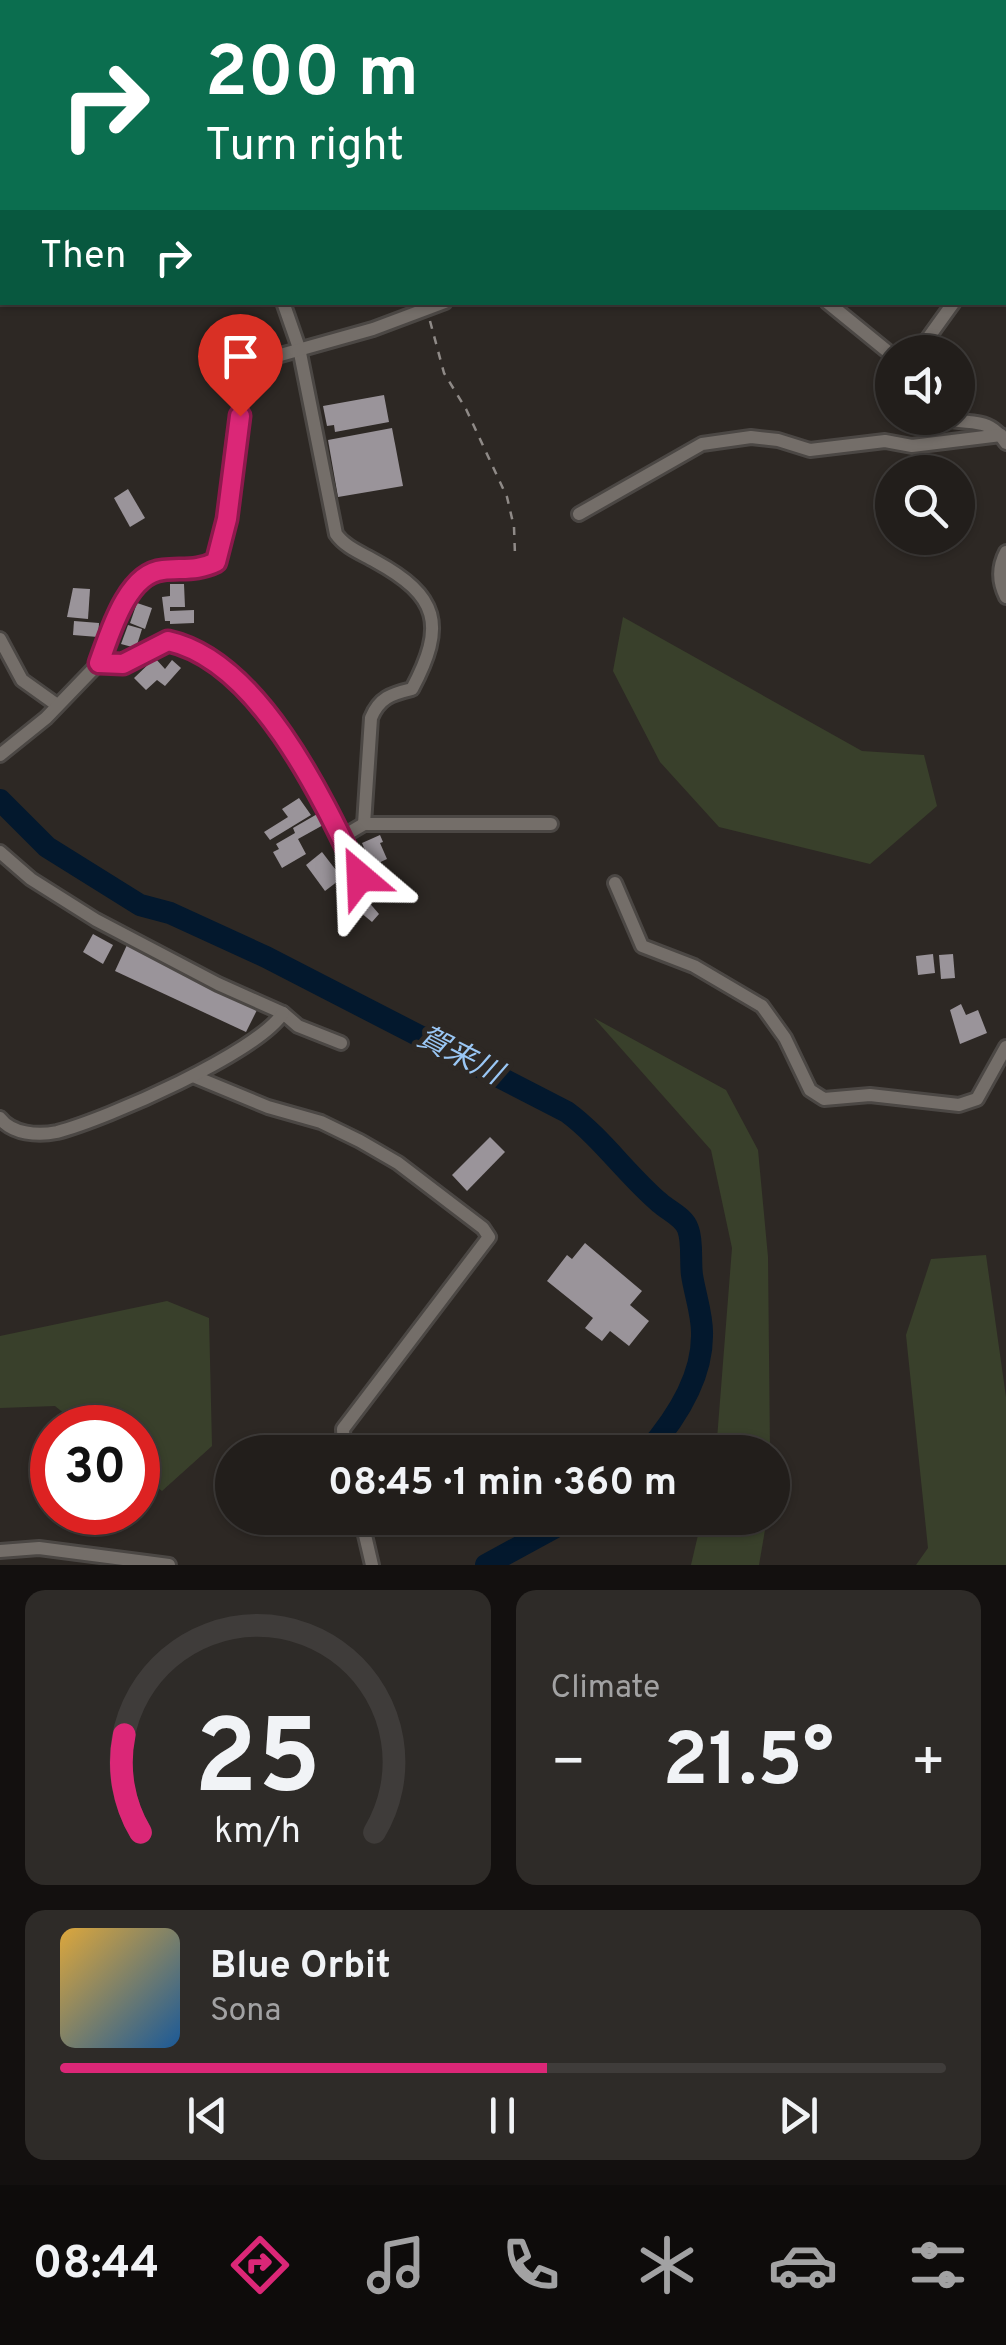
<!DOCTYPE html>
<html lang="en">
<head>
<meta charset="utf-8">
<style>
  body { margin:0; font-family:Overpass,"Noto Sans JP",sans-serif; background:#2e2b28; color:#f1f3f6; height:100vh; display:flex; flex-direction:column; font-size:38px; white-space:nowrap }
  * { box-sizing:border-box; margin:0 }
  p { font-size:32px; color:#a2a2a3 }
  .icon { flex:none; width:55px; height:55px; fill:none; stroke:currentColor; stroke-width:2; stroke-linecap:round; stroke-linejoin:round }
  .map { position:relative; height:1565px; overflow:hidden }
  .details { display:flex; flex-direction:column; gap:25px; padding:25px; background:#13100f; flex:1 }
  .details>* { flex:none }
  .top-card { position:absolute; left:0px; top:0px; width:1008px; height:305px; box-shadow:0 2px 8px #0004,0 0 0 2px #3f3c3a; background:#0b6e4f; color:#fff; overflow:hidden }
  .controls { position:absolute; left:875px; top:335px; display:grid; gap:20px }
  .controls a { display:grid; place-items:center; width:100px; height:100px; border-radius:50%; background:#221e1b; box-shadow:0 2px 8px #0004,0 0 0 2px #3f3c3a; font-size:50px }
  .speed { position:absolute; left:30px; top:1405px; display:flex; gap:20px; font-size:50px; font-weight:700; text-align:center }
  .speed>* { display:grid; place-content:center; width:130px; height:130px; border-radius:50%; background:#221e1b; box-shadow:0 2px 8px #0004,0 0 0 2px #3f3c3a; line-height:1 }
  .speed .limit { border:15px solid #d22; background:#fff; color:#111 }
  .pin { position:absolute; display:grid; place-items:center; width:85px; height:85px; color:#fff; margin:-102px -42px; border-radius:50% 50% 50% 0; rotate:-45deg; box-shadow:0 0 10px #0007 }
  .pin .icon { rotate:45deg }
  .me { position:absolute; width:110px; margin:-55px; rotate:334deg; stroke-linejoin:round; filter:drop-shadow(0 0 8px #0008) }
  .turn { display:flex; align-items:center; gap:35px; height:210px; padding:0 40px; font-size:45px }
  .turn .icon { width:130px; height:130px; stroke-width:2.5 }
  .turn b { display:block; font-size:70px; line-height:85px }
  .then { display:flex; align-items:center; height:95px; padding:0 40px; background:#0003; gap:20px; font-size:38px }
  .big { font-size:75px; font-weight:700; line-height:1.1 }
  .details .widget { flex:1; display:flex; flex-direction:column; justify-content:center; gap:15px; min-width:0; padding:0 35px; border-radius:20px; background:#2e2b28 }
  .details .dial { align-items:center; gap:0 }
  .dial svg { height:260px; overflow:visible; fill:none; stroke:#3f3c3a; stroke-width:7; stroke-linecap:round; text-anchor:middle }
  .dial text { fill:#f1f3f6; stroke:none }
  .song { display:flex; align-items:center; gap:30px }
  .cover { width:120px; height:120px; border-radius:15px; background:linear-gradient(135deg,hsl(40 70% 55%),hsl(210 70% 35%)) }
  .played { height:10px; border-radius:5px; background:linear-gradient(90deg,#db2777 55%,#3f3c3a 55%) }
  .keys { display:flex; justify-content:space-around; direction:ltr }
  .heat { display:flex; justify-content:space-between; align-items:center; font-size:55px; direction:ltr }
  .details .tiles { flex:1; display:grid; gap:25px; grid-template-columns:1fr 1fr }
  .widget:last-child { grid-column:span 2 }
  .trip { position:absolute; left:215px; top:1435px; width:575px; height:100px; border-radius:50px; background:#221e1b; box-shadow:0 2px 8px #0004,0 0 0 2px #3f3c3a; font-weight:700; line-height:100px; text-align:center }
  .dock { display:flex; height:160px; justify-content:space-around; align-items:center; background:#0e0c0b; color:#a2a2a3 }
  .dock .icon { width:70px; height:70px }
  .dock .on { color:#db2777 }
  .dock b { font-size:45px; color:#f1f3f6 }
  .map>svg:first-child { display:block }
  .green { fill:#39402b }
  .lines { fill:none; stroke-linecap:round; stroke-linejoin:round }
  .river { stroke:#03182d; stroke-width:22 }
  .building { fill:#9a949a }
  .minor-casing { stroke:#4b4744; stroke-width:18 }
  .path { stroke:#8f8a87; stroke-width:2.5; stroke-dasharray:8 8; stroke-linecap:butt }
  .minor { stroke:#746e69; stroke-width:12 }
  .route-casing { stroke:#8e194d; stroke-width:25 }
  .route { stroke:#db2777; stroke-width:18 }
  .labels { text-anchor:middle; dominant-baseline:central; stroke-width:10; stroke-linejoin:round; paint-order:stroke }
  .water-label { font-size:30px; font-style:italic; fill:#9ac7f5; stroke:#2d2824 }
</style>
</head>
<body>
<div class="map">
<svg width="1006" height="1565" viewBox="0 0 1006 1565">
  <rect width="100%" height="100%" fill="#2d2824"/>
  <!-- green -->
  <g class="green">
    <polygon points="623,617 862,751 924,755 937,806 870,864 719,827 660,762 613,671"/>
    <polygon points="594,1018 726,1090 758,1150 768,1257 770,1452 716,1452 732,1248 711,1150"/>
    <polygon points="986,1255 1006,1397 1006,1565 916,1565 928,1548 906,1335 931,1259"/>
    <polygon points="167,1301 209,1318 212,1446 162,1491 138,1472 138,1428 81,1427 55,1406 0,1408 0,1336"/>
    <polygon points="702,1518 767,1518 759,1565 691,1565"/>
  </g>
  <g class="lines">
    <!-- river -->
    <g class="river">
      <path d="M0,800L47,847L140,905L170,913L266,957L567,1112C602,1138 627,1175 660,1203C669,1211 684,1217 688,1229C693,1242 690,1261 692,1275C695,1295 703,1316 702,1336C702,1380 674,1421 647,1452"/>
      <polyline points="486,1565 572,1518"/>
    </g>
  </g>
  <!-- building -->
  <g class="building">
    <polygon points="384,395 389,422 335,432 334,425 327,426 323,406"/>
    <polygon points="392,428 403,486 338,497 328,440"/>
    <polygon points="128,489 145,518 130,527 114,498"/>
    <polygon points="170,584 184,584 185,607 170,607 170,611 194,610 194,623 170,624 170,621 165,621 162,597 170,596"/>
    <polygon points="73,588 90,589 88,619 67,617"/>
    <polygon points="137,603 152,608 145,629 130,623"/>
    <polygon points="74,621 99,623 98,637 73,635"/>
    <polygon points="128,625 142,629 136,648 121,644"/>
    <polygon points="155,658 165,669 172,660 181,668 165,686 157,680 146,690 134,678"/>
    <polygon points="299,798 311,815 270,840 264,832 288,817 282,809"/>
    <polygon points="319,813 325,824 298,839 306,854 282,868 273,852 279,849 276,844 295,833 293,828"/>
    <polygon points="380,835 383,842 380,843 387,859 372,866 362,843"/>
    <polygon points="322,852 342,878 325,891 306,865"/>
    <polygon points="349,879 379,914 372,922 336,892"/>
    <polygon points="93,934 113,945 103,964 83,952"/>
    <polygon points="127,945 259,1006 246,1032 115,971"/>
    <polygon points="933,954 935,973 918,975 916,956"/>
    <polygon points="953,954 955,978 941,979 939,955"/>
    <polygon points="961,1004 966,1015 978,1010 987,1033 960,1044 950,1010"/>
    <polygon points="490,1137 505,1152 467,1191 452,1175"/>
    <polygon points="585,1243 642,1291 630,1305 649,1321 629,1346 610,1331 602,1341 585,1328 593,1318 547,1281 567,1255 572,1259"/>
  </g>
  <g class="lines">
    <defs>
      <g id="minor">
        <polyline points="172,0 173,2"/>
        <polyline points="893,2 893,0"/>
        <polyline points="1005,226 1006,226"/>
        <polyline points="0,259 2,258"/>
        <path d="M283,302L299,348L336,534C345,547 361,553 375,561C439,596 446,625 412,689C391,694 379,698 371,718L364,824"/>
        <polyline points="827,302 892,355"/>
        <polyline points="918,352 954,302"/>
        <path d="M943,418C970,426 988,415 1006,443"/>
        <polyline points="579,514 702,444 751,437 778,440 810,450 885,441 912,446 1001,435"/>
        <path d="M1006,552C998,567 998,581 1006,597"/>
        <polyline points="0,639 22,680 57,705"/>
        <path d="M99,663L123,664L168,641C258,660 324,800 361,877"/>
        <path d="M0,755L46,718L99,663L124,600L146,573L204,568L216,562C235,500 224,415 259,361L373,329L445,302"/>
        <polyline points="342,837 364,824 551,824"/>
        <polyline points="0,852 31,879 96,920 218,984 283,1013 298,1026 341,1043"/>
        <polyline points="615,883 642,946 694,966 762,1006 785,1038 810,1090 824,1099 870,1095 959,1105 977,1099 1006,1047"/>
        <polyline points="193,1076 268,1107 321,1122 360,1141 398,1163 483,1228 489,1237 343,1429 344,1452"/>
        <path d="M0,1118C12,1134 38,1136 57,1132C107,1119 257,1053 283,1013"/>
        <polyline points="361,1518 372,1565"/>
        <polyline points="0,1551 39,1548 169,1565"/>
      </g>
    </defs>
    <!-- minor casing -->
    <use href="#minor" class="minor-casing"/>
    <!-- path -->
    <polyline class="path" points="430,321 444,373 466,409 507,497 514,527 515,555"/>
    <!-- minor -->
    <use href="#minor" class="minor"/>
  </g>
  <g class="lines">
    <defs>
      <path id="route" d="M240,416L227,519L216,562C198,571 183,568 163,570C127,573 110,633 99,663L123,664L168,641C259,661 323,799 360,877"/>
    </defs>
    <!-- route casing -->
    <use href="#route" class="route-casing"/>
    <!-- route -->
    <use href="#route" class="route"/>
  </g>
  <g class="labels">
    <!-- water labels -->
    <g class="water-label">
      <text transform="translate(459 1057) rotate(27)">賀来川</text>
    </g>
  </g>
</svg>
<div class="controls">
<a><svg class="icon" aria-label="sound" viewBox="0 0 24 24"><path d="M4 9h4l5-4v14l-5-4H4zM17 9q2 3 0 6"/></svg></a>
<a><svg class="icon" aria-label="search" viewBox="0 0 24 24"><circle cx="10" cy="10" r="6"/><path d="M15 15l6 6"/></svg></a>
</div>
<div class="speed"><div class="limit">30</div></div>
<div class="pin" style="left:240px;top:416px;background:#d93025"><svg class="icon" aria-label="arrive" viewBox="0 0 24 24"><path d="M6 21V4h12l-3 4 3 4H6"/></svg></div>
<svg class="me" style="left:360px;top:877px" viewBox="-20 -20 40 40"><path d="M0-17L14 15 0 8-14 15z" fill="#db2777" stroke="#fff" stroke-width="4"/></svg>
<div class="trip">08:45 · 1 min · 360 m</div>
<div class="top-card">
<div class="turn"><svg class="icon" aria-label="right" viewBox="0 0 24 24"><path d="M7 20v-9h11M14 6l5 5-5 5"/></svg><div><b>200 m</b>Turn right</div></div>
<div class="then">Then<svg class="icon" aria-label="right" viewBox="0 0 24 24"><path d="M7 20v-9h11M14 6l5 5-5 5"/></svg></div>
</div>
</div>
<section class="details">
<div class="tiles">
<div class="widget dial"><svg viewBox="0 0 100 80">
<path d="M14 69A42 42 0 1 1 86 69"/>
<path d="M14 69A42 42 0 0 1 9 39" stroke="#db2777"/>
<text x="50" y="56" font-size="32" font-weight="700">25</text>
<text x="50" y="72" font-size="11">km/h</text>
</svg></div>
<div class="widget"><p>Climate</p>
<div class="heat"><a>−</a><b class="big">21.5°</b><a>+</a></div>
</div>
<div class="widget">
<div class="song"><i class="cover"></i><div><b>Blue Orbit</b><p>Sona</p></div></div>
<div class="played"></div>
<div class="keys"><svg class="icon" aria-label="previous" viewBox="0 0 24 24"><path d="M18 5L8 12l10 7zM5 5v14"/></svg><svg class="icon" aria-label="pause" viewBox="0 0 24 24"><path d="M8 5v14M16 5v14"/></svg><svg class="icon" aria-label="next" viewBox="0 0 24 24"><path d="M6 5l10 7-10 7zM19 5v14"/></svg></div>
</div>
</div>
</section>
<nav class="dock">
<b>08:44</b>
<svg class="icon on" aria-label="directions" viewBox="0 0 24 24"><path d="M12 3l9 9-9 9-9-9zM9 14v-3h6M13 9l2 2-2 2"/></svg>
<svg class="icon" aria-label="music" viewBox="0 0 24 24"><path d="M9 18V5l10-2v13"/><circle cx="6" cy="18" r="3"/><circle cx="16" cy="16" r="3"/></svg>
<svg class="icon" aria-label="phone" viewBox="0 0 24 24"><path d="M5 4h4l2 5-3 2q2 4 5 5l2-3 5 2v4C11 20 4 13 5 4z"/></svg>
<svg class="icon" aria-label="climate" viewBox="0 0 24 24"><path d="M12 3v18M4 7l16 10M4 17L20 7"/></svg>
<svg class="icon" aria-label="car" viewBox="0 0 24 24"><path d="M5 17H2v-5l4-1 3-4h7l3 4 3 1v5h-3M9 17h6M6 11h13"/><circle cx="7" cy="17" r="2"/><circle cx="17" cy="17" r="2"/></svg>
<svg class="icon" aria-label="filters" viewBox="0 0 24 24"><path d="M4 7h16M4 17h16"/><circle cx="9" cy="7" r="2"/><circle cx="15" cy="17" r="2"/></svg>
</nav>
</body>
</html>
